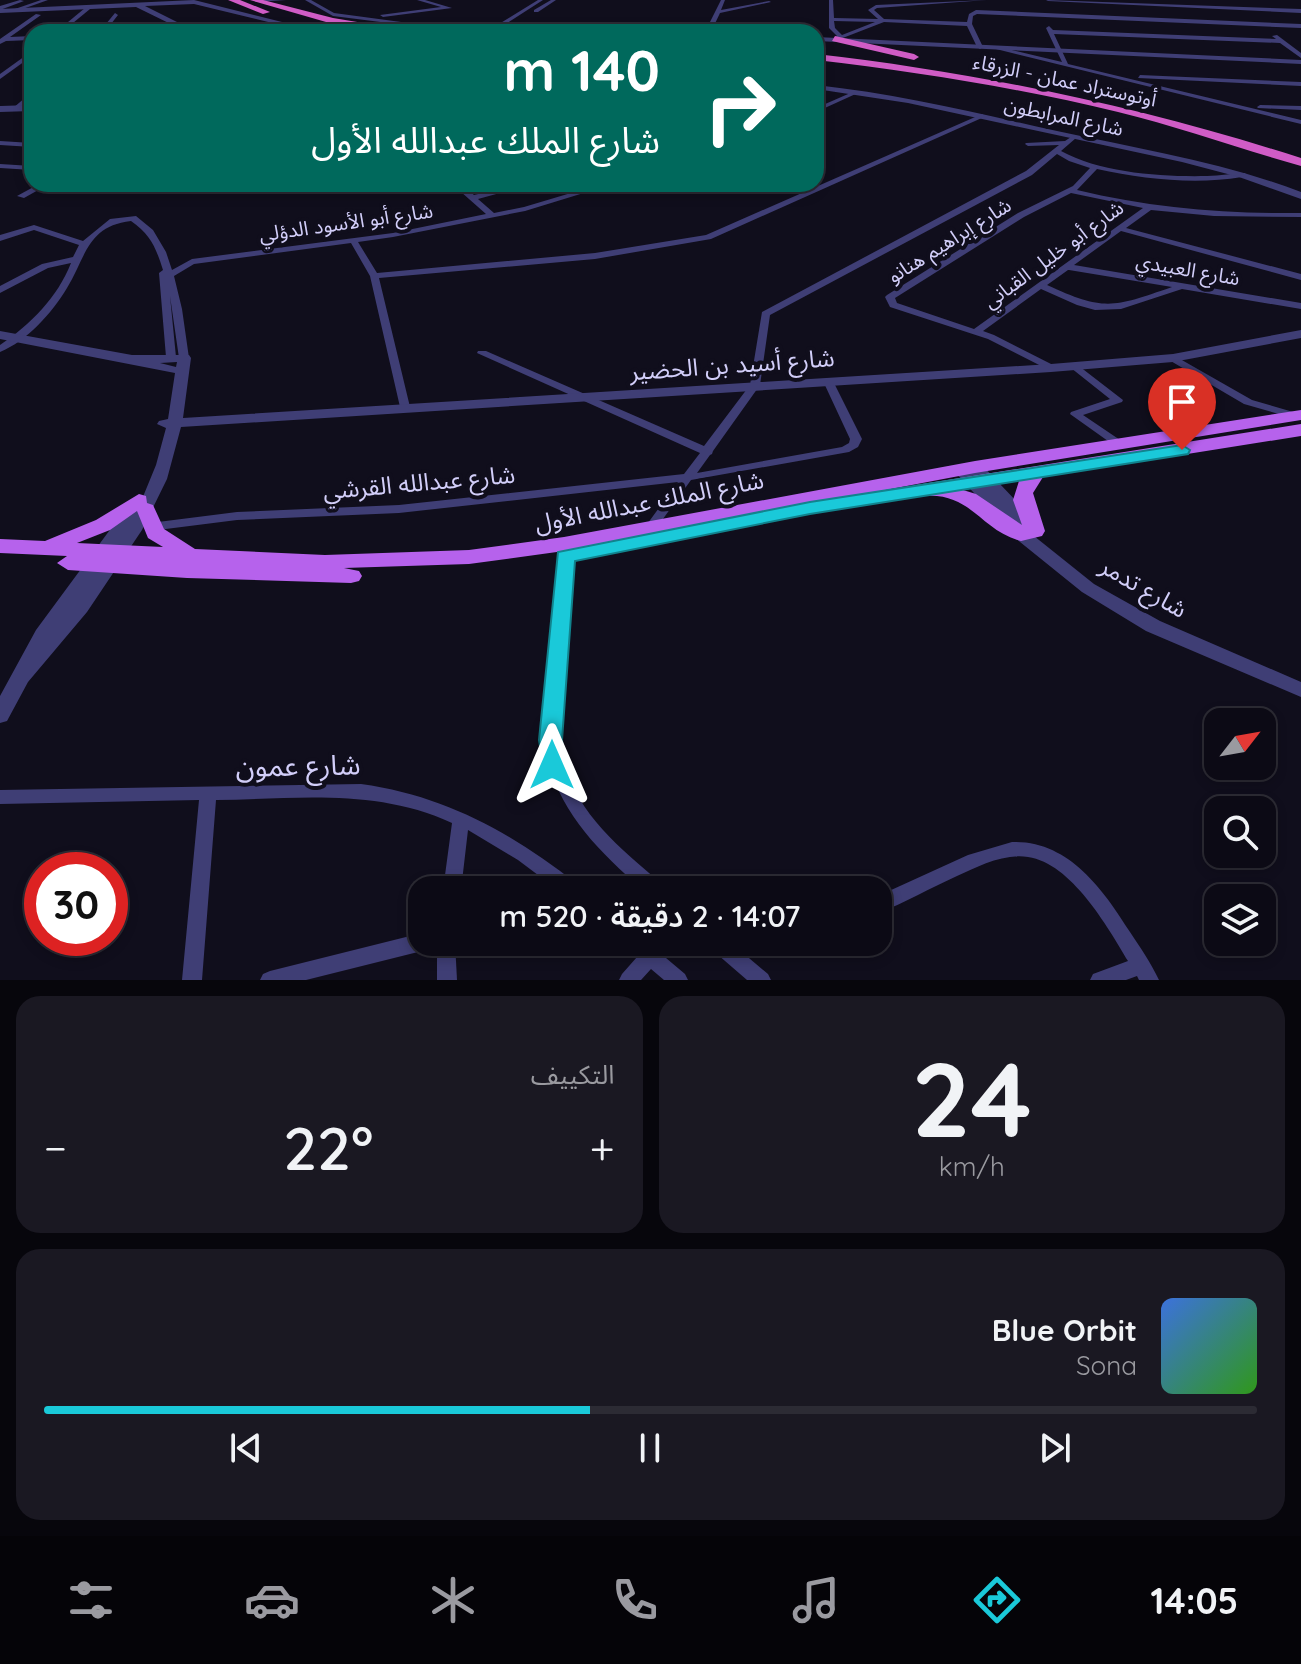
<!DOCTYPE html>
<html lang="ar">
<head>
<meta charset="utf-8">
<style>
  body { margin:0; font-family:Quicksand,"Noto Sans Arabic",sans-serif; background:#1a1822; color:#f1f3f6; direction:rtl; height:100vh; display:flex; flex-direction:column; font-size:30px; white-space:nowrap }
  * { box-sizing:border-box; margin:0 }
  p { font-size:26px; color:#9a9aa0 }
  .icon { flex:none; width:44px; height:44px; fill:none; stroke:currentColor; stroke-width:2; stroke-linecap:round; stroke-linejoin:round }
  .map { position:relative; height:980px; overflow:hidden; direction:ltr }
  .details { display:flex; flex-direction:column; gap:16px; padding:16px; background:#07060c; flex:1 }
  .details>* { flex:none }
  .top-card { position:absolute; left:24px; top:24px; width:800px; height:168px; border-radius:24px; box-shadow:0 4px 12px #0003,0 0 0 2px #2c2b34; direction:rtl; background:#00695c; color:#fff; overflow:hidden }
  .needle { width:52px; rotate:59deg }
  .fabs { position:absolute; left:1204px; top:708px; display:grid; gap:16px }
  .fabs a { display:grid; place-items:center; width:72px; height:72px; border-radius:16px; background:#0c0a15; box-shadow:0 4px 12px #0003,0 0 0 2px #2c2b34; font-size:40px }
  .speed { position:absolute; left:24px; top:852px; display:flex; gap:16px; font-size:40px; font-weight:700; text-align:center }
  .speed>* { display:grid; place-content:center; width:104px; height:104px; border-radius:50%; background:#0c0a15; box-shadow:0 4px 12px #0003,0 0 0 2px #2c2b34; line-height:1 }
  .speed .limit { border:12px solid #d22; background:#fff; color:#111 }
  .pin { position:absolute; display:grid; place-items:center; width:68px; height:68px; color:#fff; margin:-82px -34px; border-radius:50% 50% 50% 0; rotate:-45deg; box-shadow:0 0 8px #0007 }
  .pin .icon { rotate:45deg }
  .me { position:absolute; width:88px; margin:-44px; rotate:0deg; stroke-linejoin:round; filter:drop-shadow(0 0 6px #0008) }
  .turn { display:flex; align-items:center; gap:28px; height:168px; padding:0 32px; font-size:36px }
  .turn .icon { width:104px; height:104px; stroke-width:2.5 }
  .turn b { display:block; font-size:56px; line-height:68px }
  .big { font-size:60px; font-weight:600; line-height:1.1 }
  .details .widget { flex:1; display:flex; flex-direction:column; justify-content:center; gap:12px; min-width:0; padding:0 28px; border-radius:24px; background:#1a1822 }
  .details .dial { align-items:center; gap:0 }
  .dial b { font-size:104px; line-height:1 }
  .song { display:flex; align-items:center; gap:24px }
  .cover { width:96px; height:96px; border-radius:12px; background:linear-gradient(135deg,hsl(220 70% 55%),hsl(110 70% 35%)) }
  .played { height:8px; border-radius:4px; background:linear-gradient(90deg,#1ac9d9 45%,#2c2b34 45%) }
  .keys { display:flex; justify-content:space-around; direction:ltr }
  .heat { display:flex; justify-content:space-between; align-items:center; font-size:44px; direction:ltr }
  .details .tiles { flex:1; display:grid; gap:16px; grid-template-columns:1fr 1fr }
  .widget:last-child { grid-column:span 2 }
  .trip { position:absolute; left:408px; top:876px; width:484px; height:80px; border-radius:24px; background:#0c0a15; box-shadow:0 4px 12px #0003,0 0 0 2px #2c2b34; font-weight:600; line-height:80px; text-align:center; direction:rtl }
  .tabs { display:flex; height:128px; justify-content:space-around; align-items:center; background:#050408; color:#9a9aa0 }
  .tabs .icon { width:56px; height:56px }
  .tabs .active { color:#1ac9d9 }
  .tabs b { font-size:36px; color:#f1f3f6 }
  .map>svg:first-child { display:block }
  .lines { fill:none; stroke-linecap:round; stroke-linejoin:round }
  .minor { fill:#3f3e75; fill-rule:evenodd }
  .tertiary { fill:#3f3e75; fill-rule:evenodd }
  .primary { fill:#b662ec; fill-rule:evenodd }
  .trunk { fill:#d05cc6; fill-rule:evenodd }
  .route { fill:#1ac9d9; stroke:#11838d; stroke-width:2 }
  .labels { text-anchor:middle; dominant-baseline:central; stroke-width:8; stroke-linejoin:round; paint-order:stroke }
  .far-street-label { font-size:20px; fill:#d2cef9; stroke:#100e1c }
  .street-label { font-size:24px; fill:#d2cef9; stroke:#100e1c }
  .near-street-label { font-size:28px; fill:#d2cef9; stroke:#100e1c }
</style>
</head>
<body>
<div class="map">
<svg width="1301" height="980" viewBox="0 0 1301 980">
  <rect width="100%" height="100%" fill="#100e1c"/>
  <g class="lines">
    <!-- minor -->
    <g class="minor">
      <polygon points="20,0 24,1 0,10 0,6"/>
      <polygon points="41,0 48,0 17,11 12,10"/>
      <polygon points="254,0 286,0 256,2"/>
      <polygon points="305,0 311,0 334,13 431,26 428,28 333,16"/>
      <polygon points="417,0 425,0 452,8 383,17 380,15 441,7"/>
      <polygon points="538,0 543,0 498,29 479,32 494,27"/>
      <polygon points="551,0 556,0 538,12 534,12 534,10"/>
      <polygon points="721,0 725,0 721,10 769,1 771,2 720,13 711,32 705,32"/>
      <path d="M829,0H833L834,18L878,19L868,10L876,5L987,0L877,8L874,10L884,19L967,22L969,14L976,10L1301,24V28L977,14L973,16L972,24L983,47L980,49L977,47L967,26L884,22L835,41L832,39L837,36L829,28ZM834,21L875,22L842,35L835,28Z"/>
      <polygon points="1046,0 1301,9 1301,13 1048,1"/>
      <polygon points="85,8 90,9 62,32 56,32"/>
      <polygon points="115,13 118,15 107,29 174,23 177,25 110,32 88,32 101,30"/>
      <polygon points="36,14 41,15 10,37 32,36 32,40 6,41 0,44 0,39"/>
      <polygon points="1049,26 1053,30 1276,39 1272,36 1277,35 1301,53 1301,58 1280,43 1054,34 1068,64 1301,120 1301,124 992,48 995,46 1062,62 1046,28"/>
      <polygon points="32,51 32,56 0,79 0,74"/>
      <polygon points="1140,75 1301,82 1301,86 1138,78"/>
      <polygon points="855,91 860,92 816,112 816,108"/>
      <polygon points="32,92 32,97 17,110 13,110 13,108"/>
      <polygon points="1260,105 1301,106 1301,110 1258,108 1257,107"/>
      <path d="M982,114L985,116L984,117L711,239L595,259L379,278L410,407L405,410L400,407L370,276L351,243L194,264L174,276L182,309L189,358L184,361L179,358L170,296L176,357L171,360L166,357L159,273L163,270C156,248 151,235 131,221C87,226 86,257 67,288C52,313 27,341 0,352V345C31,324 57,298 71,263L48,268L0,293V286L42,264L73,257L79,245L34,230L0,241V235L34,225L83,241L110,219L136,216L153,230L166,252L172,270L192,259L393,233L486,214L452,184H461L474,195L520,184H533L478,199L494,213L524,207L601,184H613L525,211L393,237L358,242L377,273L595,253L706,235Z"/>
      <path d="M1074,135L1076,136V138L1061,151C1101,173 1162,177 1207,176C1220,176 1233,173 1245,173L1246,175L1242,177C1194,185 1144,179 1097,169L1077,190C1151,208 1225,214 1301,213V217L1214,216L1151,210L1126,228L1301,274V280L1121,231L1074,265L1301,303V309L1182,289L1121,309L1095,310L1077,305L1041,289L983,331L994,335L1055,366L1056,368L1051,371L988,339L890,307L885,297L887,295L1018,213L1073,186L1090,168L1069,161L1057,154L1032,175L770,315L760,385L713,451L712,454L710,455L697,473L842,447L849,443L850,439L823,381L828,378L833,381L862,439L858,447L849,452L691,480L655,530L651,531L645,527L678,482L399,513L237,520L150,531L144,527L150,523L237,512L399,505L684,474L700,453L477,353L478,351H486L704,446L750,385L762,312L1026,171L1059,145L1028,146L1025,144L1026,143L1065,141ZM1071,193L1143,208L974,329L897,303L895,298L1024,217ZM1068,270H1069L1172,287C1114,307 1105,312 1047,285Z"/>
      <polygon points="0,141 32,143 32,147 0,145"/>
      <polygon points="0,164 32,166 32,170 0,168"/>
      <polygon points="39,184 49,184 24,198 17,196"/>
      <polygon points="1173,355 1252,400 1300,414 1301,417 1296,419 1244,404 1169,360 1169,356"/>
      <polygon points="1075,363 1123,400 1122,402 1083,415 1123,442 1125,444 1123,446 1115,446 1070,414 1071,412 1110,399 1071,368 1070,366"/>
      <path d="M565,552L571,556L559,740C570,809 612,841 662,884L665,890H643C594,847 554,807 543,740L559,556Z"/>
      <path d="M361,784C446,796 510,832 577,884L580,890H558L518,860L468,830L461,890H443L452,823C376,788 297,799 216,800L202,980H182L199,800L0,804V790Z"/>
      <path d="M1012,842C1068,840 1103,889 1130,932C1140,947 1151,963 1159,980H1139L1137,976L1126,980H1090L1093,974L1128,961C1108,927 1071,863 1028,857C1004,853 977,867 957,876C930,888 905,903 878,913V896L968,855Z"/>
      <polygon points="422,933 422,942 431,942 429,948 422,951 306,980 260,980 263,974 270,971"/>
      <polygon points="437,942 455,942 457,980 437,980"/>
      <polygon points="624,942 647,942 685,974 688,980 664,980 651,969 641,980 619,980 622,974 637,957 626,948"/>
      <polygon points="708,942 764,942 762,948 743,953 768,974 771,980 747,980 710,948"/>
    </g>
    <!-- tertiary -->
    <g class="tertiary">
      <polygon points="194,0 322,32 309,32 194,4 145,6 197,32 187,32 136,7 0,13 0,9"/>
      <polygon points="816,37 1301,60 1301,64 816,41"/>
      <path d="M816,85C898,94 977,113 1057,131C1140,149 1222,162 1301,192V199L1239,177L1182,162L908,103L816,89Z"/>
      <polygon points="32,105 32,111 0,112 0,106"/>
      <path d="M1301,330V338L1173,362L1051,372L181,427L167,479L142,530L87,612L28,682L7,721L0,723V696L36,630L126,508H137L140,504L156,465L166,428L157,424L159,421L168,419L175,373L0,339V331L132,355H189L191,358L183,418L1051,364L1173,354ZM177,362L176,367L160,363Z"/>
      <polygon points="975,462 981,464 1037,523 1039,527 1037,531 1029,532 1094,584 1160,621 1301,682 1301,697 1146,631 1082,592 1015,538 953,470 961,465 968,469 969,464"/>
    </g>
    <!-- primary -->
    <g class="primary">
      <path d="M1301,410V420L975,473L564,551L469,564L344,568L359,571L362,576L359,581L351,583L187,578L68,570L57,563L67,556L0,553V539L45,541L96,520L139,494L146,496L147,503L153,505L164,529L195,549L325,555L469,550L564,537L975,461ZM137,511L148,538L163,547L77,543L110,530Z"/>
      <path d="M1301,424V436L1043,477L1033,493L1045,531L1042,536L1021,541C978,530 971,488 916,497L906,491L916,485ZM1019,481L1013,500L1022,525L976,494L963,490Z"/>
    </g>
    <!-- trunk -->
    <g class="trunk">
      <polygon points="228,0 240,0 270,12 263,14"/>
      <polygon points="250,0 263,0 333,18 418,32 333,24"/>
      <polygon points="835,36 914,54 919,57 914,60 832,41"/>
      <path d="M816,54C982,73 1142,107 1301,158V166C1240,149 1180,127 1118,112C1019,88 918,72 816,60Z"/>
    </g>
  </g>
  <!-- route -->
  <polygon class="route" points="1182,445 1190,450 1188,454 810,514 575,561 562,740 565,765 561,772 552,775 544,772 539,740 558,552 810,502"/>
  <g class="labels">
    <!-- far-street labels -->
    <g class="far-street-label">
      <text transform="translate(1065 80) rotate(12)">أوتوستراد عمان - الزرقاء</text>
      <text transform="translate(1064 116) rotate(12)">شارع المرابطون</text>
      <text transform="translate(346 222) rotate(-8)">شارع أبو الأسود الدؤلي</text>
      <text transform="translate(949 240) rotate(-32)">شارع إبراهيم هنانو</text>
      <text transform="translate(1053 254) rotate(-36)">شارع أبو خليل القباني</text>
      <text transform="translate(1188 269) rotate(10)">شارع العبيدي</text>
    </g>
    <!-- street labels -->
    <g class="street-label">
      <text transform="translate(732 364) rotate(-4)">شارع أسيد بن الحضير</text>
      <text transform="translate(419 482) rotate(-5)">شارع عبدالله القرشي</text>
      <text transform="translate(649 501) rotate(-11)">شارع الملك عبدالله الأول</text>
      <text transform="translate(1144 587) rotate(30)">شارع تدمر</text>
    </g>
    <!-- near-street labels -->
    <g class="near-street-label">
      <text transform="translate(298 765) rotate(-1)">شارع عمون</text>
    </g>
  </g>
</svg>
<div class="fabs">
<a><svg class="needle" viewBox="-14 -14 28 28"><path d="M0-13l5 13h-10z" fill="#e53935"/><path d="M0 13l5-13h-10z" fill="#9a9aa0"/></svg></a>
<a><svg class="icon" aria-label="search" viewBox="0 0 24 24"><circle cx="10" cy="10" r="6"/><path d="M15 15l6 6"/></svg></a>
<a><svg class="icon" aria-label="layers" viewBox="0 0 24 24"><path d="M12 4l9 5-9 5-9-5zM3 14l9 5 9-5"/></svg></a>
</div>
<div class="speed"><div class="limit">30</div></div>
<div class="pin" style="left:1182px;top:450px;background:#d93025"><svg class="icon" aria-label="arrive" viewBox="0 0 24 24"><path d="M6 21V4h12l-3 4 3 4H6"/></svg></div>
<svg class="me" style="left:552px;top:765px" viewBox="-20 -20 40 40"><path d="M0-17L14 15 0 8-14 15z" fill="#1ac9d9" stroke="#fff" stroke-width="4"/></svg>
<div class="trip">14:07 · 2 دقيقة · 520 m</div>
<div class="top-card">
<div class="turn"><svg class="icon" aria-label="right" viewBox="0 0 24 24"><path d="M7 20v-9h11M14 6l5 5-5 5"/></svg><div><b>140 m</b>شارع الملك عبدالله الأول</div></div>
</div>
</div>
<section class="details">
<div class="tiles">
<div class="widget dial"><b>24</b><p>km/h</p></div>
<div class="widget"><p>التكييف</p>
<div class="heat"><a>−</a><b class="big">22°</b><a>+</a></div>
</div>
<div class="widget">
<div class="song"><i class="cover"></i><div><b>Blue Orbit</b><p>Sona</p></div></div>
<div class="played"></div>
<div class="keys"><svg class="icon" aria-label="previous" viewBox="0 0 24 24"><path d="M18 5L8 12l10 7zM5 5v14"/></svg><svg class="icon" aria-label="pause" viewBox="0 0 24 24"><path d="M8 5v14M16 5v14"/></svg><svg class="icon" aria-label="next" viewBox="0 0 24 24"><path d="M6 5l10 7-10 7zM19 5v14"/></svg></div>
</div>
</div>
</section>
<nav class="tabs">
<b>14:05</b>
<svg class="icon active" aria-label="directions" viewBox="0 0 24 24"><path d="M12 3l9 9-9 9-9-9zM9 14v-3h6M13 9l2 2-2 2"/></svg>
<svg class="icon" aria-label="music" viewBox="0 0 24 24"><path d="M9 18V5l10-2v13"/><circle cx="6" cy="18" r="3"/><circle cx="16" cy="16" r="3"/></svg>
<svg class="icon" aria-label="phone" viewBox="0 0 24 24"><path d="M5 4h4l2 5-3 2q2 4 5 5l2-3 5 2v4C11 20 4 13 5 4z"/></svg>
<svg class="icon" aria-label="climate" viewBox="0 0 24 24"><path d="M12 3v18M4 7l16 10M4 17L20 7"/></svg>
<svg class="icon" aria-label="car" viewBox="0 0 24 24"><path d="M5 17H2v-5l4-1 3-4h7l3 4 3 1v5h-3M9 17h6M6 11h13"/><circle cx="7" cy="17" r="2"/><circle cx="17" cy="17" r="2"/></svg>
<svg class="icon" aria-label="filters" viewBox="0 0 24 24"><path d="M4 7h16M4 17h16"/><circle cx="9" cy="7" r="2"/><circle cx="15" cy="17" r="2"/></svg>
</nav>
</body>
</html>
